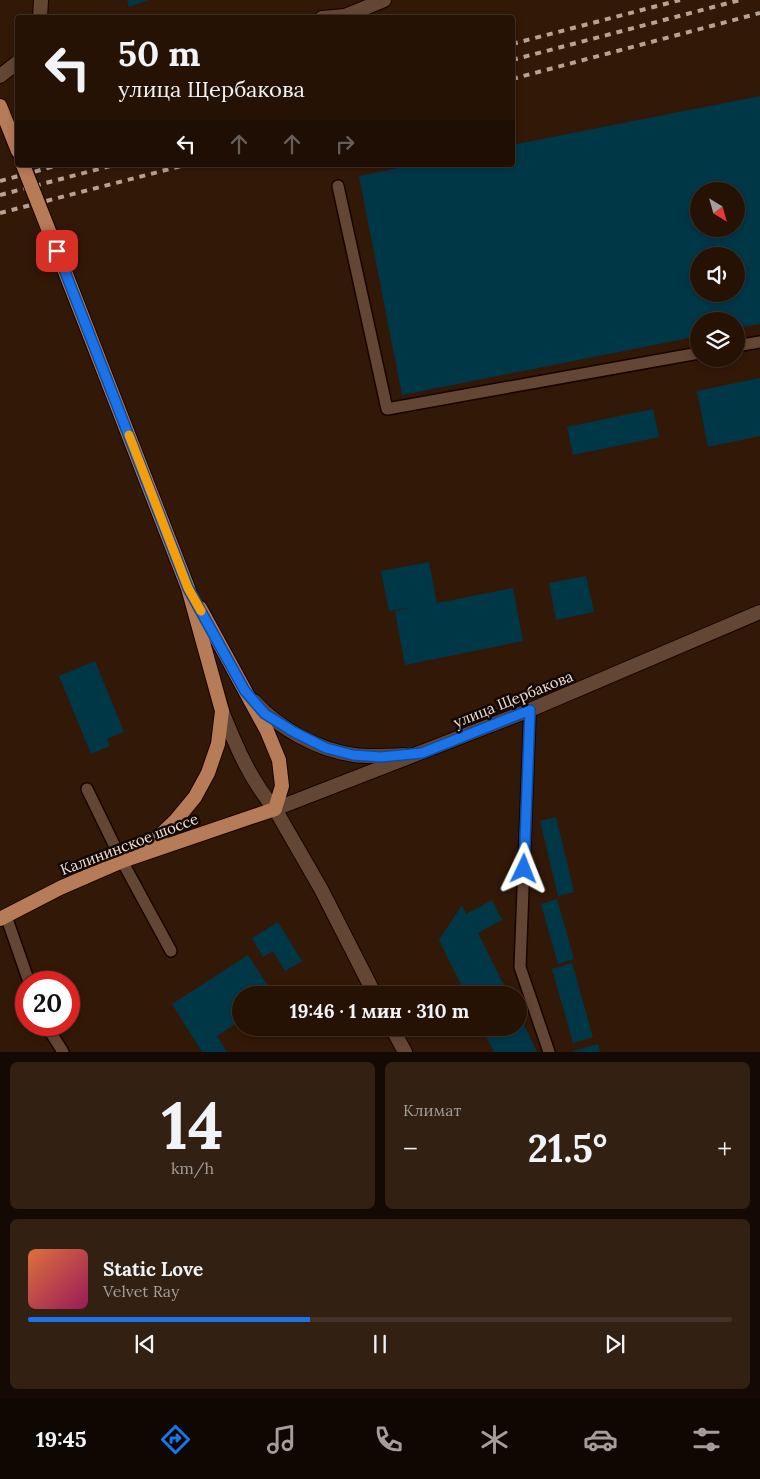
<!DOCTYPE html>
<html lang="ru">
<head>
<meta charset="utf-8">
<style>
  body { margin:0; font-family:Lora,serif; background:#322013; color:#f1f3f6; height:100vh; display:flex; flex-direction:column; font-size:19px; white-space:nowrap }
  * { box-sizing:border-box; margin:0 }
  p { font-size:16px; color:#a49e9a }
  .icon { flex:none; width:28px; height:28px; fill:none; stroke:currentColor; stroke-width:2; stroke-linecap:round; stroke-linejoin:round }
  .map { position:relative; height:1052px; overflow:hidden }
  .panel { display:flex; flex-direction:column; gap:10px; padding:10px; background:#150a03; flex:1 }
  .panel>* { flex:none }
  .hud { position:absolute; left:15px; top:15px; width:500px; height:152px; border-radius:5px; box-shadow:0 2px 8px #0003,0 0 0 1px #423227; background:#261205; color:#f1f3f6; overflow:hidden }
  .needle { width:32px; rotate:143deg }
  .buttons { position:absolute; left:690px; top:182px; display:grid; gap:10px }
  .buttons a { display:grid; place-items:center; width:55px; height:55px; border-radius:50%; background:#261205; box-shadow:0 2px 8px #0003,0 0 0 1px #423227; font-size:25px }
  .speed { position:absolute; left:15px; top:971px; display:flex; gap:10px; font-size:25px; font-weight:700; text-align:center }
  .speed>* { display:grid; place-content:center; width:65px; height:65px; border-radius:50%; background:#261205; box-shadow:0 2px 8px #0003,0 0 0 1px #423227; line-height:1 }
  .speed .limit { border:8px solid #d22; background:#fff; color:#111 }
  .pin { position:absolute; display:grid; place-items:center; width:42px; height:42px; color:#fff; margin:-21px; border-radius:10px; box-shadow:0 2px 8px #0006 }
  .me { position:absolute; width:55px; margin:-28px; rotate:2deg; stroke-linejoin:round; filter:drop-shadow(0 0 4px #0008) }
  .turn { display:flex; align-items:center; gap:18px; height:105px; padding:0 20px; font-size:22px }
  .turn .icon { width:65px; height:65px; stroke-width:2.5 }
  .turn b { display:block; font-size:35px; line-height:42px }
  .lanes { display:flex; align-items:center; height:48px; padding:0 20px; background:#0003; justify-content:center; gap:25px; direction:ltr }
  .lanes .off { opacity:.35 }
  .big { font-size:38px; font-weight:800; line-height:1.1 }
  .panel .tile { flex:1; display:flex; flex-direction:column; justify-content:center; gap:8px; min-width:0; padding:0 18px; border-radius:8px; background:#322013 }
  .panel .dial { align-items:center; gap:0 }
  .dial b { font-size:65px; line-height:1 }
  .song { display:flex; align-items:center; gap:15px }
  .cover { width:60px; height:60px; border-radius:8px; background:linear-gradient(135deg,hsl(20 70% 55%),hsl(330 70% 35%)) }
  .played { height:5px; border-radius:2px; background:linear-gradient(90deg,#1a73e8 40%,#423227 40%) }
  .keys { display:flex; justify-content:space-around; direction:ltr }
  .heat { display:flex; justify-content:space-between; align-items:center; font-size:28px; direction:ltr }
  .panel .tiles { flex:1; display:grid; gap:10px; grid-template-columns:1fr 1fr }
  .tile:last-child { grid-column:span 2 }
  .trip { position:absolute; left:232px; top:986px; width:295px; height:50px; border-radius:25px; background:#261205; box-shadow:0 2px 8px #0003,0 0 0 1px #423227; font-weight:800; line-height:50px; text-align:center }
  .tab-bar { display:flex; height:80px; justify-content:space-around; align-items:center; background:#0f0702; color:#a49e9a }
  .tab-bar .icon { width:35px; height:35px }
  .tab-bar .selected { color:#1a73e8 }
  .tab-bar b { font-size:22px; color:#f1f3f6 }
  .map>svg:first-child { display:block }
  .building { fill:#003747; fill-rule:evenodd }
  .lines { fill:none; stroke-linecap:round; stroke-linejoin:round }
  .service-casing { stroke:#180300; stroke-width:14 }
  .minor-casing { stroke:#180300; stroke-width:16 }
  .secondary-casing { stroke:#180300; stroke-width:16 }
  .primary-casing { stroke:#180300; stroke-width:16 }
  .service { stroke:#644634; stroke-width:11 }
  .minor { stroke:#644634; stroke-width:14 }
  .secondary { stroke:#644634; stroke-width:14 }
  .primary { stroke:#b67b57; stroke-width:14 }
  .rail { stroke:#b7a396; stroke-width:4; stroke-dasharray:6 6; stroke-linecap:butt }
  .primary-bridge-casing { stroke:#180300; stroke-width:16; stroke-linecap:butt }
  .primary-bridge { stroke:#b67b57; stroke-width:14 }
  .route-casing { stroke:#114b97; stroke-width:12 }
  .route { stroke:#1a73e8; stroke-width:9 }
  .slow { stroke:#f59e0b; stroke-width:9 }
  .labels { text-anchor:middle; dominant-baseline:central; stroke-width:5; stroke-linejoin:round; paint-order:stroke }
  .street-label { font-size:15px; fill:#f0ded3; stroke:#120702 }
</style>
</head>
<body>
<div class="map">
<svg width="760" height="1052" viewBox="0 0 760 1052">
  <rect width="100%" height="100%" fill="#321807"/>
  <!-- building -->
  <g class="building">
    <polygon points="127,0 149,0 129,7"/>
    <path d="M760,96V324L736,328V321H699V336L402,395L359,176L413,165H512V145ZM699,191H736V229H699ZM699,256H736V294H699Z"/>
    <polygon points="760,378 760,436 708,447 697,391"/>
    <polygon points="653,409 659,437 573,455 567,427"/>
    <polygon points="429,562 437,603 513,588 523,641 405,665 395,611 413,607 389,611 381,571"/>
    <polygon points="586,576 594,612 556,620 549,583"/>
    <polygon points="95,661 124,732 107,739 110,746 91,754 59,676"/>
    <polygon points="556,817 574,892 558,896 540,821"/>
    <polygon points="557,899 574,959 558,964 541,904"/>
    <polygon points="492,900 502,920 478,933 509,995 466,995 439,940 462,905 466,914"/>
    <polygon points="278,922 302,961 285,971 273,951 263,957 252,938"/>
    <polygon points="248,955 274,995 241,995 241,1020 217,1036 227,1052 202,1052 172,1004"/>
    <polygon points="572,963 593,1037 573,1043 552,969"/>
    <polygon points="519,1014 537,1052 494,1052 482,1028 519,1028"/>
    <polygon points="598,1044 600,1052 574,1052 573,1051"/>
  </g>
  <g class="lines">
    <defs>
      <g id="service">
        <polyline points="338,186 387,409 699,353"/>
        <polyline points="736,346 760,342"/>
        <polyline points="530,710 520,967 549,1052"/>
        <polyline points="87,789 122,861 171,951"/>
        <polyline points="6,916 29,982"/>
        <polyline points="46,1025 63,1052"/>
      </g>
      <g id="minor">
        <polyline points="40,18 41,0"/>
        <polyline points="322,18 345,16 384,0"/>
        <polyline points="0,76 18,62"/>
        <polyline points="275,809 321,889 375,995"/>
        <polyline points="392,1028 405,1052"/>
      </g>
      <g id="secondary">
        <path d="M254,701C278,728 318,750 354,755C370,757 387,756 404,755"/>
        <path d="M222,711C236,746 250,780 275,809L530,710L760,612"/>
      </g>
      <g id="primary">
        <polyline points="0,106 18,151"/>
        <polyline points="64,269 188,588 222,711 218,744 208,773 195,797 176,820 152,843 122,861"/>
        <polyline points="0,919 60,888 122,861 275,809 282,786 279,760 267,731 200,608"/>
      </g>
    </defs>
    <!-- service casing -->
    <use href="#service" class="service-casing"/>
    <!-- minor casing -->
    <use href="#minor" class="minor-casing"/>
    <!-- secondary casing -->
    <use href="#secondary" class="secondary-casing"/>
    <!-- primary casing -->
    <use href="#primary" class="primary-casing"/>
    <!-- service -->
    <use href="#service" class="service"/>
    <!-- minor -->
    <use href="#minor" class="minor"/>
    <!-- secondary -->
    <use href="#secondary" class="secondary"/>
    <!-- primary -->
    <use href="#primary" class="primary"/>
    <!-- rail -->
    <g class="rail">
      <polyline points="512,44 680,0"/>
      <polyline points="512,60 740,0"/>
      <polyline points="512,79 760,13"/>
      <polyline points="0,181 59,165"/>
      <polyline points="0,195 114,165"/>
      <polyline points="0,213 185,165"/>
    </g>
    <defs>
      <polyline id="primary-bridge" points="23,165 64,269"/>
    </defs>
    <!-- primary-bridge casing -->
    <use href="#primary-bridge" class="primary-bridge-casing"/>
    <!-- primary-bridge -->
    <use href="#primary-bridge" class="primary-bridge"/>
  </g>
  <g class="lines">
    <defs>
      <polyline id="route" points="57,251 188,588 245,691 265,714 294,732 326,748 353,755 381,757 422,753 530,710 524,869"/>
    </defs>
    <!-- route casing -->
    <use href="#route" class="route-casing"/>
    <!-- route -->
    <use href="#route" class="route"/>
    <!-- slow -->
    <polyline class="slow" points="129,435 188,588 201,611"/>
  </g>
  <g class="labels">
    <!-- street labels -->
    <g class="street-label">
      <text transform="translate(513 699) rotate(-22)">улица Щербакова</text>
      <text transform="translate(129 844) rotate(-21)">Калининское шоссе</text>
    </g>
  </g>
</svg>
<div class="buttons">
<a><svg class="needle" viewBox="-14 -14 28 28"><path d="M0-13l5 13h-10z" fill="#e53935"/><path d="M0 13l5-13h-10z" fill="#a49e9a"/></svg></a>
<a><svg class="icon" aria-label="sound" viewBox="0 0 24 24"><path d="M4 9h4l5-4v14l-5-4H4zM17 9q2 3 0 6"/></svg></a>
<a><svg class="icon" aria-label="layers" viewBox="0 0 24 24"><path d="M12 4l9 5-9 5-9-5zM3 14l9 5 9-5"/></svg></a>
</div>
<div class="speed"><div class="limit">20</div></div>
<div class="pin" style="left:57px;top:251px;background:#d93025"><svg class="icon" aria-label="arrive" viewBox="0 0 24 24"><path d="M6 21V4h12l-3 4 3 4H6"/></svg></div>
<svg class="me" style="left:524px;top:869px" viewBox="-20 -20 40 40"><path d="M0-17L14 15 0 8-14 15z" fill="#1a73e8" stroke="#fff" stroke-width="4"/></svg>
<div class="trip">19:46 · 1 мин · 310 m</div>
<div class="hud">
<div class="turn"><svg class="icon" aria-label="left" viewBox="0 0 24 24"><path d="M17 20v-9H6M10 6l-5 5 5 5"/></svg><div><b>50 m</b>улица Щербакова</div></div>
<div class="lanes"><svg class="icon" aria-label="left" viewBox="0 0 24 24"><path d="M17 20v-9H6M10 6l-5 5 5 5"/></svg><svg class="icon off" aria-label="ahead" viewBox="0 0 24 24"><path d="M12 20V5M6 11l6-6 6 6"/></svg><svg class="icon off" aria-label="ahead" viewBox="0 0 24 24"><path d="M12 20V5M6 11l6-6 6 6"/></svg><svg class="icon off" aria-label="right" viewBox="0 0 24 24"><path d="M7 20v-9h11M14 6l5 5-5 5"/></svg></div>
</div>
</div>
<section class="panel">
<div class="tiles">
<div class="tile dial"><b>14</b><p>km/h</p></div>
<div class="tile"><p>Климат</p>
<div class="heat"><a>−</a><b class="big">21.5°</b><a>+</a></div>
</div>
<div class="tile">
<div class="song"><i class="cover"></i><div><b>Static Love</b><p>Velvet Ray</p></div></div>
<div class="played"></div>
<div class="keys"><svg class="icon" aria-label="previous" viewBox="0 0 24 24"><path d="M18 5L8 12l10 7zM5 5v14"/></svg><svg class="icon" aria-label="pause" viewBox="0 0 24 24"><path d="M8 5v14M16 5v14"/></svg><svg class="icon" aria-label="next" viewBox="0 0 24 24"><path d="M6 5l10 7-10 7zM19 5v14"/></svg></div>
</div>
</div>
</section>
<nav class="tab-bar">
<b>19:45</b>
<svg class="icon selected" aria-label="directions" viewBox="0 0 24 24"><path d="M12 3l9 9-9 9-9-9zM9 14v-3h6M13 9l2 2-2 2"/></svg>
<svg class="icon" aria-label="music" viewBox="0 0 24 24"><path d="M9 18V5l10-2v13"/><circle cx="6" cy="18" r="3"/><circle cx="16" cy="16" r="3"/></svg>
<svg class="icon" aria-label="phone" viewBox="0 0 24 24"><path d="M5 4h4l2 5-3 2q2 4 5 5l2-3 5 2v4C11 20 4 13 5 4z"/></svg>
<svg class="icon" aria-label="climate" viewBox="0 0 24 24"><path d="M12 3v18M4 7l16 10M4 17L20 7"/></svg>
<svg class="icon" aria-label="car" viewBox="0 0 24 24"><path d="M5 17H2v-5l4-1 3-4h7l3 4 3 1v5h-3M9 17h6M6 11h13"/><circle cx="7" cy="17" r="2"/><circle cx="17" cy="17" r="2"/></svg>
<svg class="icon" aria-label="filters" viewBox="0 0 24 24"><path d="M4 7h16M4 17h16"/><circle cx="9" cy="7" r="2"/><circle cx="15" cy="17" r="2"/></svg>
</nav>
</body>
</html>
